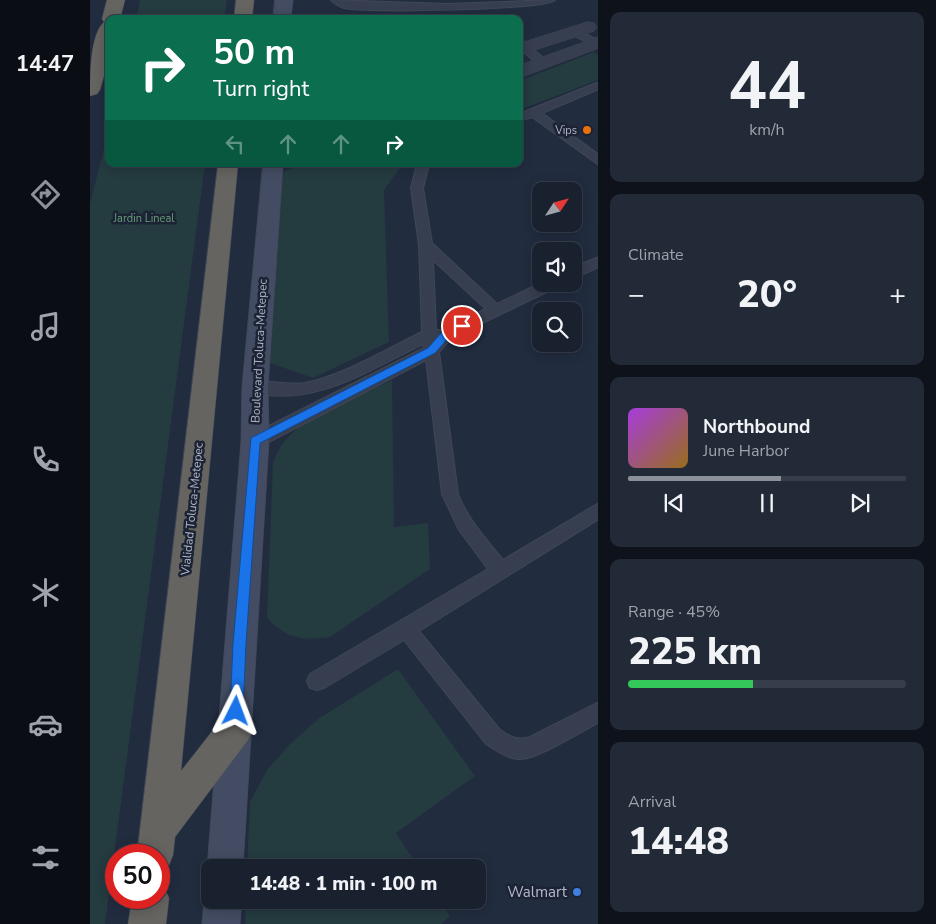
<!DOCTYPE html>
<html lang="en">
<head>
<meta charset="utf-8">
<style>
  body { margin:0; font-family:"Nunito Sans",sans-serif; background:#222937; color:#f1f3f6; height:100vh; display:flex; flex-direction:column; font-size:19px; white-space:nowrap }
  * { box-sizing:border-box; margin:0 }
  p { font-size:16px; color:#9fa3aa }
  .icon { flex:none; width:28px; height:28px; fill:none; stroke:currentColor; stroke-width:2; stroke-linecap:round; stroke-linejoin:round }
  .map { position:relative; flex:1; overflow:hidden }
  .details { display:flex; flex-direction:column; gap:12px; padding:12px; background:#0e121a; width:338px }
  .details>* { flex:none }
  .hud { position:absolute; left:15px; top:15px; width:418px; height:152px; border-radius:10px; box-shadow:0 2px 12px #0003,0 0 0 1px #373e4b; background:#0b6e4f; color:#fff; overflow:hidden }
  .needle { width:32px; rotate:54deg }
  .tools { position:absolute; left:442px; top:182px; display:grid; gap:10px }
  .tools a { display:grid; place-items:center; width:50px; height:50px; border-radius:10px; background:#19212f; box-shadow:0 2px 12px #0003,0 0 0 1px #373e4b; font-size:25px }
  .speed { position:absolute; left:15px; top:844px; display:flex; gap:10px; font-size:25px; font-weight:700; text-align:center }
  .speed>* { display:grid; place-content:center; width:65px; height:65px; border-radius:50%; background:#19212f; box-shadow:0 2px 12px #0003,0 0 0 1px #373e4b; line-height:1 }
  .speed .limit { border:8px solid #d22; background:#fff; color:#111 }
  .pin { position:absolute; display:grid; place-items:center; width:42px; height:42px; color:#fff; margin:-21px; border:2px solid #fff; border-radius:50%; box-shadow:0 1px 5px #0007 }
  .me { position:absolute; width:55px; margin:-28px; rotate:3deg; stroke-linejoin:round; filter:drop-shadow(0 0 4px #0008) }
  .turn { display:flex; align-items:center; gap:18px; height:105px; padding:0 25px; font-size:22px }
  .turn .icon { width:65px; height:65px; stroke-width:2.5 }
  .turn b { display:block; font-size:35px; line-height:42px }
  .lanes { display:flex; align-items:center; height:48px; padding:0 25px; background:#0003; justify-content:center; gap:25px; direction:ltr }
  .lanes .off { opacity:.35 }
  .big { font-size:38px; font-weight:800; line-height:1.1 }
  .details .widget { flex:1; display:flex; flex-direction:column; justify-content:center; gap:8px; min-width:0; padding:0 18px; border-radius:10px; background:#222937 }
  .details .dial { align-items:center; gap:0 }
  .dial b { font-size:65px; line-height:1 }
  .song { display:flex; align-items:center; gap:15px }
  .cover { width:60px; height:60px; border-radius:8px; background:linear-gradient(135deg,hsl(280 70% 55%),hsl(40 70% 35%)) }
  .played { height:5px; border-radius:2px; background:linear-gradient(90deg,#8c9099 55%,#373e4b 55%) }
  .keys { display:flex; justify-content:space-around; direction:ltr }
  .heat { display:flex; justify-content:space-between; align-items:center; font-size:28px; direction:ltr }
  .charge { height:8px; border-radius:4px; background:linear-gradient(90deg,#34c759 45%,#373e4b 0) }
  .trip { position:absolute; left:111px; top:859px; width:285px; height:50px; border-radius:10px; background:#19212f; box-shadow:0 2px 12px #0003,0 0 0 1px #373e4b; font-weight:800; line-height:50px; text-align:center }
  main { display:flex; flex:1; min-height:0 }
  .dock { display:flex; flex-direction:column; width:90px; justify-content:space-around; align-items:center; background:#0a0d13; color:#9fa3aa }
  .dock .icon { width:35px; height:35px }
  .dock .selected { color:#8c9099 }
  .dock b { font-size:22px; color:#f1f3f6 }
  .map>svg:first-child { display:block }
  .green { fill:#243b40 }
  .lines { fill:none; stroke-linecap:round; stroke-linejoin:round }
  .service-casing { stroke:#3f4758; stroke-width:2 }
  .minor-casing { stroke:#3f4758; stroke-width:1 }
  .secondary-casing { stroke:#3f4758; stroke-width:1 }
  .trunk-casing { stroke:#3e4657; stroke-width:1 }
  .service { fill:#363e4f; fill-rule:evenodd }
  .minor { fill:#363e4f; fill-rule:evenodd }
  .secondary { fill:#434c62; fill-rule:evenodd }
  .trunk { fill:#656460; fill-rule:evenodd }
  .route { fill:#1a73e8; stroke:#114b97 }
  .food-dot { fill:#e8710a; stroke:#1b2334; stroke-width:2 }
  .shop-dot { fill:#3f7fe0; stroke:#1b2334; stroke-width:2 }
  .labels { text-anchor:middle; dominant-baseline:central; stroke-width:5; stroke-linejoin:round; paint-order:stroke }
  .far-poi-label { font-size:11px; fill:#b2b9ca; stroke:#1b2334; text-anchor:end }
  .far-park-label { font-size:11px; fill:#669d77; stroke:#1b2334 }
  .street-label { font-size:12px; fill:#b2b9ca; stroke:#1b2334 }
  .near-poi-label { font-size:15px; fill:#b2b9ca; stroke:#1b2334; text-anchor:end }
</style>
</head>
<body>
<main>
<nav class="dock">
<b>14:47</b>
<svg class="icon selected" aria-label="directions" viewBox="0 0 24 24"><path d="M12 3l9 9-9 9-9-9zM9 14v-3h6M13 9l2 2-2 2"/></svg>
<svg class="icon" aria-label="music" viewBox="0 0 24 24"><path d="M9 18V5l10-2v13"/><circle cx="6" cy="18" r="3"/><circle cx="16" cy="16" r="3"/></svg>
<svg class="icon" aria-label="phone" viewBox="0 0 24 24"><path d="M5 4h4l2 5-3 2q2 4 5 5l2-3 5 2v4C11 20 4 13 5 4z"/></svg>
<svg class="icon" aria-label="climate" viewBox="0 0 24 24"><path d="M12 3v18M4 7l16 10M4 17L20 7"/></svg>
<svg class="icon" aria-label="car" viewBox="0 0 24 24"><path d="M5 17H2v-5l4-1 3-4h7l3 4 3 1v5h-3M9 17h6M6 11h13"/><circle cx="7" cy="17" r="2"/><circle cx="17" cy="17" r="2"/></svg>
<svg class="icon" aria-label="filters" viewBox="0 0 24 24"><path d="M4 7h16M4 17h16"/><circle cx="9" cy="7" r="2"/><circle cx="15" cy="17" r="2"/></svg>
</nav>
<div class="map">
<svg width="509" height="924" viewBox="0 0 509 924">
  <rect width="100%" height="100%" fill="#212c3f"/>
  <!-- green -->
  <g class="green">
    <polygon points="50,0 137,0 134,19 46,19"/>
    <polygon points="504,52 508,55 508,80 429,110 429,81"/>
    <polygon points="19,128 19,164 115,164 15,924 0,924 0,204"/>
    <polygon points="214,164 313,164 294,190 299,342 223,378 180,363 190,173"/>
    <path d="M302,380L304,527L338,523L340,569L240,637C213,641 195,639 177,617L183,463C187,453 191,444 199,436C221,414 272,395 302,380Z"/>
    <polygon points="308,669 385,776 306,833 328,867 157,867 160,802 177,770 200,744 228,719"/>
    <polygon points="156,900 350,900 360,916 351,924 155,924"/>
  </g>
  <g class="lines">
    <defs>
      <g id="service">
        <path d="M241,0L358,4L465,0C454,10 275,13 254,8C249,6 244,3 241,0Z"/>
        <polygon points="484,28 509,41 509,49 480,33 479,31 480,29"/>
        <polygon points="429,40 433,41 457,61 458,63 457,65 449,65 429,48"/>
        <polygon points="509,82 509,89 452,113 509,155 509,165 442,117 429,121 429,114"/>
        <path d="M327,164H339L333,188L342,243L407,304L451,283L469,284L467,287L361,338L349,352L368,494C378,520 396,539 413,560L509,503V519L329,631L410,730C421,737 427,741 440,737L509,702V722C492,731 445,761 428,759C416,758 406,750 396,744L314,640L234,688L227,690L220,688L217,681L220,674L398,569L369,530L352,494L336,360L171,446L165,447L159,446L157,441L159,436L334,348L333,344C281,369 220,410 160,391L157,387L160,383C175,378 197,386 214,383C248,378 299,348 332,332L329,245L321,188ZM343,260L396,309L351,330H346Z"/>
        <polygon points="509,257 509,267 484,278 484,267"/>
      </g>
      <g id="minor">
        <polygon points="498,22 504,23 507,27 504,31 429,55 429,44"/>
        <polygon points="509,37 509,48 429,78 429,66"/>
      </g>
      <g id="secondary">
        <polygon points="185,0 203,0 201,19 183,19"/>
        <polygon points="173,164 193,164 178,387 179,441 153,868 120,868 120,876 117,868 151,441 152,387"/>
        <polygon points="120,887 120,900 152,900 150,924 112,924 114,900"/>
      </g>
      <g id="trunk">
        <path d="M17,0H35L30,19H19V58L10,90L7,94L0,96C0,77 0,34 14,22L12,19Z"/>
        <polygon points="146,0 164,0 162,19 144,19"/>
        <polygon points="128,164 148,164 91,771 134,716 146,711 158,716 163,728 158,740 85,837 83,855 78,868 69,872 69,855 47,855"/>
        <polygon points="69,883 73,885 79,898 76,924 38,924 42,898 69,898"/>
      </g>
    </defs>
    <!-- service casing -->
    <use href="#service" class="service-casing"/>
    <!-- minor casing -->
    <use href="#minor" class="minor-casing"/>
    <!-- secondary casing -->
    <use href="#secondary" class="secondary-casing"/>
    <!-- trunk casing -->
    <use href="#trunk" class="trunk-casing"/>
    <!-- service -->
    <use href="#service" class="service"/>
    <!-- minor -->
    <use href="#minor" class="minor"/>
    <!-- secondary -->
    <use href="#secondary" class="secondary"/>
    <!-- trunk -->
    <use href="#trunk" class="trunk"/>
  </g>
  <!-- route -->
  <polygon class="route" points="372,323 377,326 376,329 359,337 345,353 170,443 156,644 153,711 151,716 146,718 142,716 140,711 143,644 161,438 338,348 352,332"/>
  <!-- markers -->
  <circle class="food-dot" cx="497" cy="130" r="5"/>
  <circle class="shop-dot" cx="487" cy="892" r="5"/>
  <g class="labels">
    <!-- far-poi labels -->
    <g class="far-poi-label">
      <text x="487" y="130">Vips</text>
    </g>
    <!-- far-park labels -->
    <g class="far-park-label">
      <text x="54" y="218">Jardin Lineal</text>
    </g>
    <!-- street labels -->
    <g class="street-label">
      <text transform="translate(169 351) rotate(-87)">Boulevard Toluca-Metepec</text>
      <text transform="translate(102 509) rotate(-84)">Vialidad Toluca-Metepec</text>
    </g>
    <!-- near-poi labels -->
    <g class="near-poi-label">
      <text x="477" y="892">Walmart</text>
    </g>
  </g>
</svg>
<div class="tools">
<a><svg class="needle" viewBox="-14 -14 28 28"><path d="M0-13l5 13h-10z" fill="#e53935"/><path d="M0 13l5-13h-10z" fill="#9fa3aa"/></svg></a>
<a><svg class="icon" aria-label="sound" viewBox="0 0 24 24"><path d="M4 9h4l5-4v14l-5-4H4zM17 9q2 3 0 6"/></svg></a>
<a><svg class="icon" aria-label="search" viewBox="0 0 24 24"><circle cx="10" cy="10" r="6"/><path d="M15 15l6 6"/></svg></a>
</div>
<div class="speed"><div class="limit">50</div></div>
<div class="pin" style="left:372px;top:326px;background:#d93025"><svg class="icon" aria-label="arrive" viewBox="0 0 24 24"><path d="M6 21V4h12l-3 4 3 4H6"/></svg></div>
<svg class="me" style="left:146px;top:711px" viewBox="-20 -20 40 40"><path d="M0-17L14 15 0 8-14 15z" fill="#1a73e8" stroke="#fff" stroke-width="4"/></svg>
<div class="trip">14:48 · 1 min · 100 m</div>
<div class="hud">
<div class="turn"><svg class="icon" aria-label="right" viewBox="0 0 24 24"><path d="M7 20v-9h11M14 6l5 5-5 5"/></svg><div><b>50 m</b>Turn right</div></div>
<div class="lanes"><svg class="icon off" aria-label="left" viewBox="0 0 24 24"><path d="M17 20v-9H6M10 6l-5 5 5 5"/></svg><svg class="icon off" aria-label="ahead" viewBox="0 0 24 24"><path d="M12 20V5M6 11l6-6 6 6"/></svg><svg class="icon off" aria-label="ahead" viewBox="0 0 24 24"><path d="M12 20V5M6 11l6-6 6 6"/></svg><svg class="icon" aria-label="right" viewBox="0 0 24 24"><path d="M7 20v-9h11M14 6l5 5-5 5"/></svg></div>
</div>
</div>
<section class="details">
<div class="widget dial"><b>44</b><p>km/h</p></div>
<div class="widget"><p>Climate</p>
<div class="heat"><a>−</a><b class="big">20°</b><a>+</a></div>
</div>
<div class="widget">
<div class="song"><i class="cover"></i><div><b>Northbound</b><p>June Harbor</p></div></div>
<div class="played"></div>
<div class="keys"><svg class="icon" aria-label="previous" viewBox="0 0 24 24"><path d="M18 5L8 12l10 7zM5 5v14"/></svg><svg class="icon" aria-label="pause" viewBox="0 0 24 24"><path d="M8 5v14M16 5v14"/></svg><svg class="icon" aria-label="next" viewBox="0 0 24 24"><path d="M6 5l10 7-10 7zM19 5v14"/></svg></div>
</div>
<div class="widget"><p>Range · 45%</p><b class="big">225 km</b><div class="charge"></div></div>
<div class="widget"><p>Arrival</p><b class="big">14:48</b></div>
</section>
</main>
</body>
</html>
